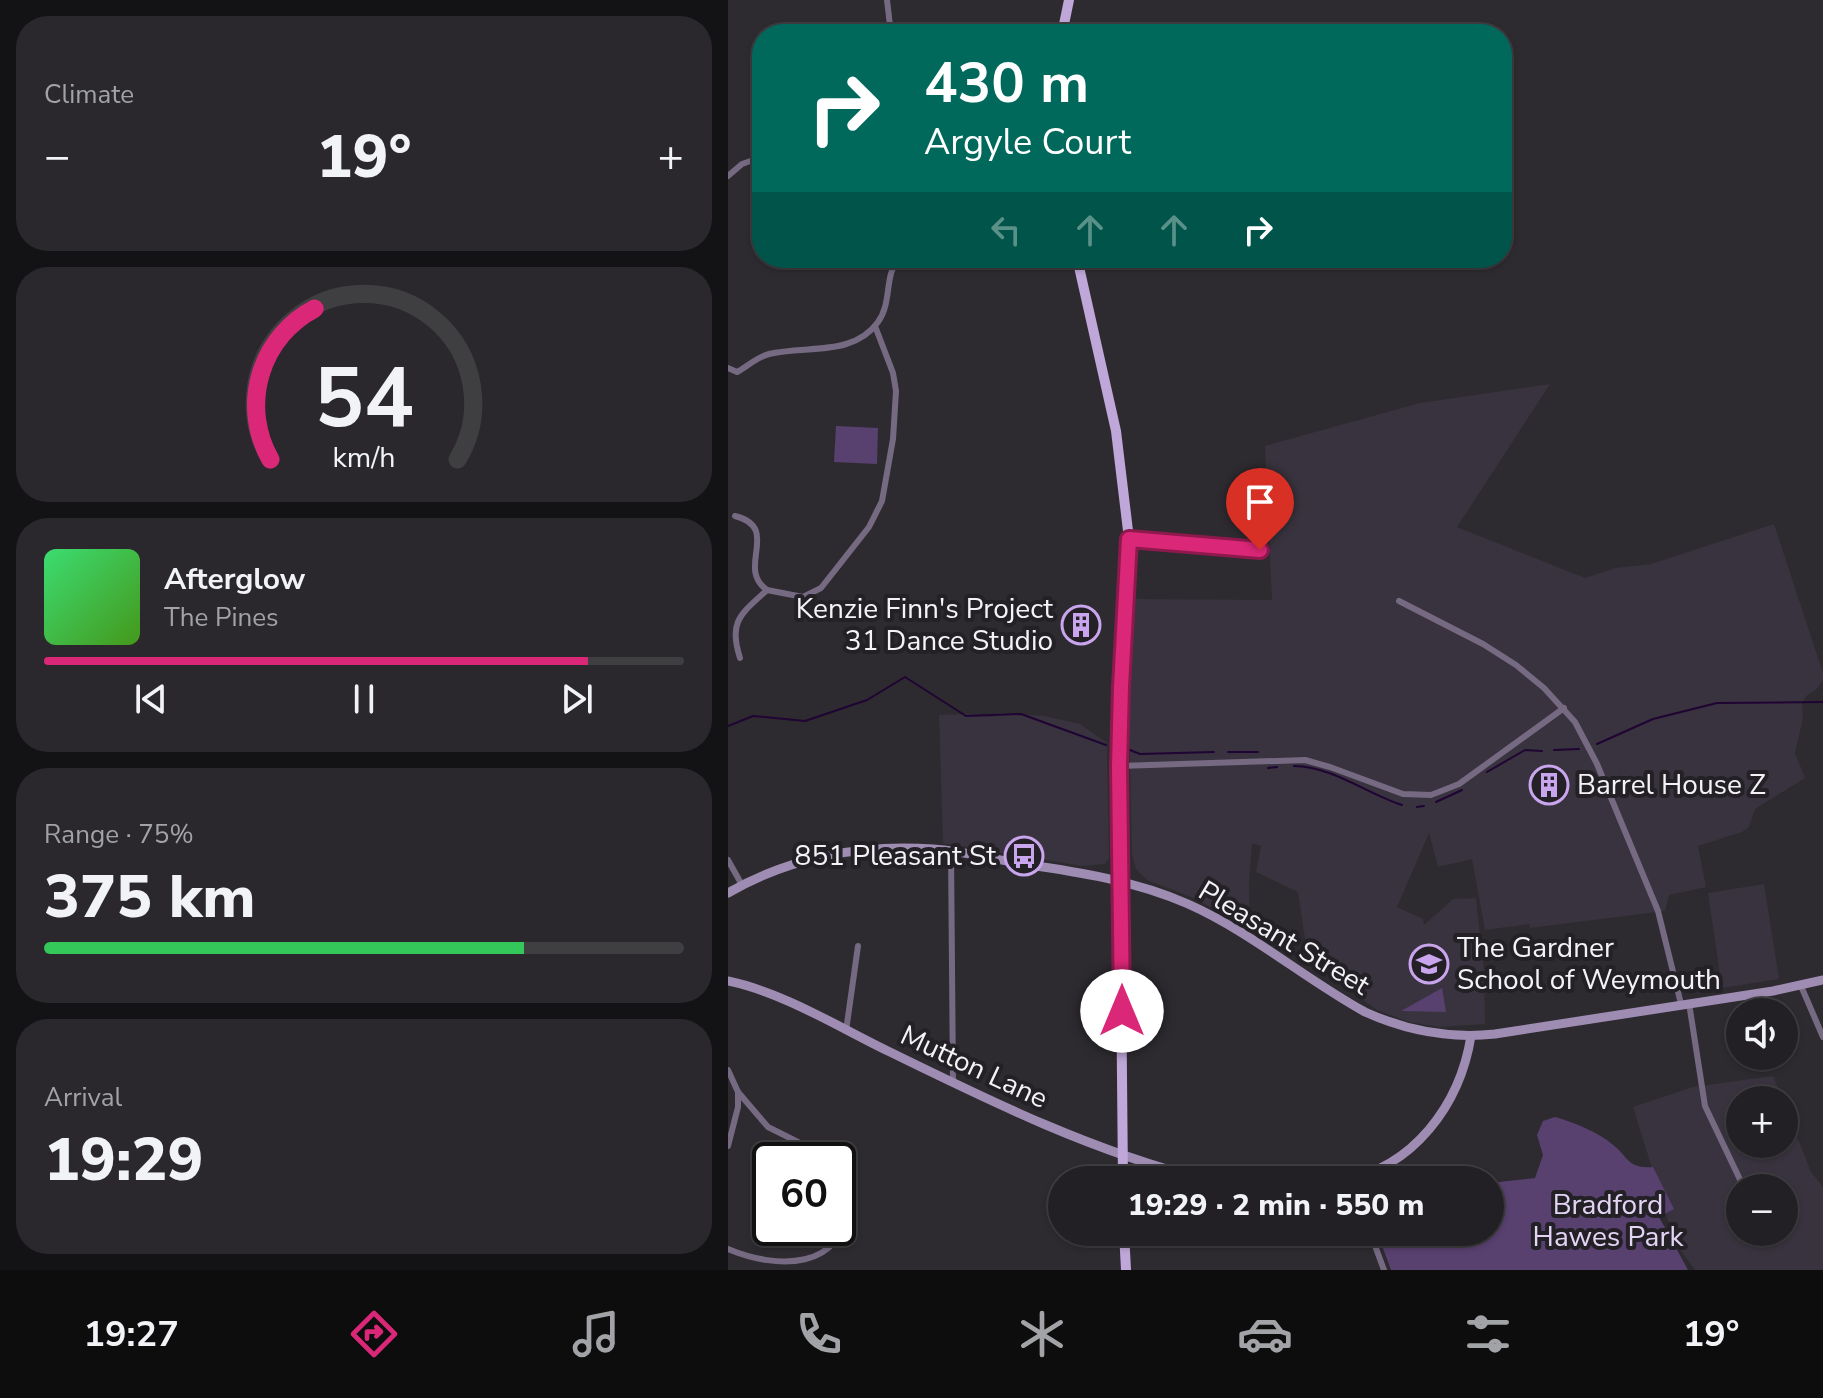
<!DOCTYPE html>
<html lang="en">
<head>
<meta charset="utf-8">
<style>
  body { margin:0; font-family:"Nunito Sans",sans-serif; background:#2a282c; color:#f1f3f6; height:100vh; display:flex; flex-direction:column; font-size:30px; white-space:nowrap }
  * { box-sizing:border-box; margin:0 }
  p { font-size:26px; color:#a2a3a6 }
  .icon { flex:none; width:44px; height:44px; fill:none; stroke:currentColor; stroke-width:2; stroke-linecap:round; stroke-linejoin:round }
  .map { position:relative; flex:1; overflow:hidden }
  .panel { display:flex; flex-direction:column; gap:16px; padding:16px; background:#131214; width:728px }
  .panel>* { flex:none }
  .top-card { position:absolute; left:24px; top:24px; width:760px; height:244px; border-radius:32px; box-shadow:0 2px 6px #0004,0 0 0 2px #3f3e41; background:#00695c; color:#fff; overflow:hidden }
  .controls { position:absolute; left:998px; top:998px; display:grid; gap:16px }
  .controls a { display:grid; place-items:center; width:72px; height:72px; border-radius:50%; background:#222024; box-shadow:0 2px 6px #0004,0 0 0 2px #3f3e41; font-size:40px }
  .speed { position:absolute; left:24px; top:1142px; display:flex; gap:16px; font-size:40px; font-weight:700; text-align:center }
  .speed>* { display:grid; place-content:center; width:104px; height:104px; border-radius:50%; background:#222024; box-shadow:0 2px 6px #0004,0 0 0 2px #3f3e41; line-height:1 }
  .speed .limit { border:4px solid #111; border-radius:12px; background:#fff; color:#111 }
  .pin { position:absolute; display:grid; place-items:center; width:68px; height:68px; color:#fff; margin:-82px -34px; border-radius:50% 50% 50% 0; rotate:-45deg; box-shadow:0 0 8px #0007 }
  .pin .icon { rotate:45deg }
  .me { position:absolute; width:88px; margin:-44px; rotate:0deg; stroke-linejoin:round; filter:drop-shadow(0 0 6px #0008) }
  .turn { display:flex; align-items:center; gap:28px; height:168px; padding:0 40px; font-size:36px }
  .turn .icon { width:104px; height:104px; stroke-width:2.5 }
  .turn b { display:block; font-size:56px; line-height:68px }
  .lanes { display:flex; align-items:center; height:76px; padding:0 40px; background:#0003; justify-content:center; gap:40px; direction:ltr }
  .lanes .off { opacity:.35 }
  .big { font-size:60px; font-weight:800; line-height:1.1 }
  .panel .widget { flex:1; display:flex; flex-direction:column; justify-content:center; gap:12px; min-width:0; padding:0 28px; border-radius:32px; background:#2a282c }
  .panel .dial { align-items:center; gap:0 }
  .dial svg { height:208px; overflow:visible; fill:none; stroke:#3f3e41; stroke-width:7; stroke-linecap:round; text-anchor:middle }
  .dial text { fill:#f1f3f6; stroke:none }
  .song { display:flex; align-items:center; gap:24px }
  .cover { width:96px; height:96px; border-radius:12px; background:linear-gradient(135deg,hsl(140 70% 55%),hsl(100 70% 35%)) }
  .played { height:8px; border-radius:4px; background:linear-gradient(90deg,#db2777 85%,#3f3e41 85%) }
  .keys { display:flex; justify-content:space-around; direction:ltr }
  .heat { display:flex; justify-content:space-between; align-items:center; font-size:44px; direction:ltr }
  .charge { height:12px; border-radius:6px; background:linear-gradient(90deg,#34c759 75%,#3f3e41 0) }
  .trip { position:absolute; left:320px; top:1166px; width:456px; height:80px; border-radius:40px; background:#222024; box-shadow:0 2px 6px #0004,0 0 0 2px #3f3e41; font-weight:800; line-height:80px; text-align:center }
  .tabs { display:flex; height:128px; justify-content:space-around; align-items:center; background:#0e0d0e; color:#a2a3a6 }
  .tabs .icon { width:56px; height:56px }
  .tabs .on { color:#db2777 }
  .tabs b { font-size:36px; color:#f1f3f6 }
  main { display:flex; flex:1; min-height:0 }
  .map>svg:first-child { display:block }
  .built { fill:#38333e; fill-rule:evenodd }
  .green { fill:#58406f }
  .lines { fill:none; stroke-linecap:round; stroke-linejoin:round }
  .stream { stroke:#200434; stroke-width:2 }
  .street { stroke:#756a82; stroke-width:6 }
  .secondary { stroke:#9f8cb3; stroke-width:9 }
  .primary { stroke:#bfa7d9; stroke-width:10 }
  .route-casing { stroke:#8e194d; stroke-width:20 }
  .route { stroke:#db2777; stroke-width:14 }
  .labels { text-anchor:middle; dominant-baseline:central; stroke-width:8; stroke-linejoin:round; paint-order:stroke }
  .poi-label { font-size:28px; fill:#f4f2f6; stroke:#232126; text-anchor:end }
  .street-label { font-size:28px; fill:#f4f2f6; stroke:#232126 }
  .park-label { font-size:28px; fill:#e3d4f5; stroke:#232126 }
</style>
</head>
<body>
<main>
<section class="panel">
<div class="widget"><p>Climate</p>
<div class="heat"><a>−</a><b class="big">19°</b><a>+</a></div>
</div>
<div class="widget dial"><svg viewBox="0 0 100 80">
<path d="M14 69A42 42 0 1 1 86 69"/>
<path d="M14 69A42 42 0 0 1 31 11" stroke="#db2777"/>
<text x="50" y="56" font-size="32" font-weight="700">54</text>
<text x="50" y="72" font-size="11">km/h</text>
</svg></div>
<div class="widget">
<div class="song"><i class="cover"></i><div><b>Afterglow</b><p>The Pines</p></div></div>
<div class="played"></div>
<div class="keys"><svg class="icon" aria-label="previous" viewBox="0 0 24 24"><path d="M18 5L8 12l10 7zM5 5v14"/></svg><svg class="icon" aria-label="pause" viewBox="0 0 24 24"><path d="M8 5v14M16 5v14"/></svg><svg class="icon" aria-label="next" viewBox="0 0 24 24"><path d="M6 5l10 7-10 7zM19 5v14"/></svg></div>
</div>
<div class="widget"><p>Range · 75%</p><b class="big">375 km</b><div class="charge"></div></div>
<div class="widget"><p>Arrival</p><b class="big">19:29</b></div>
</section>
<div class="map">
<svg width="1095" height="1270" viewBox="0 0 1095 1270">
  <rect width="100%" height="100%" fill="#2d2b30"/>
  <!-- built -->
  <g class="built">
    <polygon points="822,384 729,527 857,578 887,568 923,564 1046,524 1095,673 1095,680 1088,690 1078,696 1074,703 1075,718 1067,753 1077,778 1027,809 1021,827 1014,832 970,846 978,887 941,895 937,911 802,928 801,924 757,930 744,859 710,867 701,833 669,907 695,919 696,925 725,899 748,898 756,971 757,1024 711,1027 681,1022 649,1010 635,1000 631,992 580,959 570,892 528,872 533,846 524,843 521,883 522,929 468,899 419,880 408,869 404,855 400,674 407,599 544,600 537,446 692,403"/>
    <polygon points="272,713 316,716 352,724 379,743 381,858 377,864 354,866 215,843 211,715 239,714 264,717"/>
    <polygon points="1036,884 1051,979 994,988 980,893"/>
    <path d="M1045,1076L1055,1100H1012V1144H1056V1103L1083,1172L1095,1187V1270H967L947,1243L905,1107L965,1087ZM1012,1188H1056V1232H1012Z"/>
  </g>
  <!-- green -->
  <g class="green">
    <polygon points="108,426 150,428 149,464 106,462"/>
    <polygon points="714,988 718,1012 673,1011"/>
    <path d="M827,1117C845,1122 870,1132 884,1144C901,1157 899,1169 925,1167L946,1209L931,1217L960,1270H663L649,1232H762V1183L807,1178L815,1155L809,1135L815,1121Z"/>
  </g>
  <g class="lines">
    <!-- stream -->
    <g class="stream">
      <polyline points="0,726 25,716 77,721 139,700 177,677 238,716 293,714 378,745"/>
      <polyline points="869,744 925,719 989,703 1095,702"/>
      <polyline points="402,750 412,754 486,752"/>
      <polyline points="826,750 851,749"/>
      <polyline points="500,752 530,752"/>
      <path d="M566,766C606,767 637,793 674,805"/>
      <polyline points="540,768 549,767"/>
      <polyline points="759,772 797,750 814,751"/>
      <polyline points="708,802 734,790"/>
      <polyline points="689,807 696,806"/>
    </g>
    <!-- street -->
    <g class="street">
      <polyline points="159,0 163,34"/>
      <polyline points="0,176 14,164 34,157"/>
      <path d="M0,368L9,372C20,366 29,357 41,354C78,345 125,357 150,322C164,303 156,278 170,258"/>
      <path d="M7,516C54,528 7,568 39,590C13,614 0,621 12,658"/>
      <polyline points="401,539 532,550"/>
      <polyline points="39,590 75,597 93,588 141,527 154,501 165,439 168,391 165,373 147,326"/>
      <polyline points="671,601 755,644 788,665 816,688 847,722 869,764 930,911 953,1004"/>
      <polyline points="391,766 577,760 602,767 675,794 703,795 731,784 836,708"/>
      <polyline points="223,851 225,1083"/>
      <polyline points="0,860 14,885"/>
      <polyline points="1073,986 1095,1037"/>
      <polyline points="961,1003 977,1106 1016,1188"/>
      <polyline points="118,1031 130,946"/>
      <polyline points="0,1070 10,1092 40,1127 106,1160"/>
      <polyline points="0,1146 10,1107 10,1092"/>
      <polyline points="642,1232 656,1270"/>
      <polyline points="1044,1232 1046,1235"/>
      <path d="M0,1249C50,1270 115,1270 120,1205C121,1190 119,1175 110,1163"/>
    </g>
    <!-- secondary -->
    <g class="secondary">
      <path d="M0,893C62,857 134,844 205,849C235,851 265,859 295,864C351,872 408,881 460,904C523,932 577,979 637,1012C679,1031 721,1039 767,1034L1045,991L1095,980"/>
      <path d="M0,981C57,993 110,1027 162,1052C264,1102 366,1152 478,1180"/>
      <path d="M615,1180C685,1168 732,1105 743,1036"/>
    </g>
    <!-- primary -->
    <g class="primary">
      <polyline points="334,34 341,0"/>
      <polyline points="349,258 388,431 401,539 393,687 391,766 395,1180"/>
      <polyline points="396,1232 398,1270"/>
    </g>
  </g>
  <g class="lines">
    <defs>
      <polyline id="route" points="394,1011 391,766 393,687 401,539 532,550"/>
    </defs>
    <!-- route casing -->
    <use href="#route" class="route-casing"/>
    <!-- route -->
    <use href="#route" class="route"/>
  </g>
  <!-- icons -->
  <defs>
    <symbol id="building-ring" viewBox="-11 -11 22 22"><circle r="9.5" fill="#232126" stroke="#c9a5ee" stroke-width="1.5"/><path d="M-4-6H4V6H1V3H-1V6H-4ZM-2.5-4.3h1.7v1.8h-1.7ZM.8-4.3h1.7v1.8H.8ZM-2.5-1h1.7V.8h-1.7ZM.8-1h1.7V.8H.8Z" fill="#c9a5ee"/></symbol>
    <symbol id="bus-ring" viewBox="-11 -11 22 22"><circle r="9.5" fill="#232126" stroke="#c9a5ee" stroke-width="1.5"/><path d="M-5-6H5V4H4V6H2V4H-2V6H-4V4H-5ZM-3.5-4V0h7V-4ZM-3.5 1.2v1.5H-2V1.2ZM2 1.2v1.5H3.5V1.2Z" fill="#c9a5ee"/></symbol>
    <symbol id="school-ring" viewBox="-11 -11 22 22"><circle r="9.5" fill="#232126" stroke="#c9a5ee" stroke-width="1.5"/><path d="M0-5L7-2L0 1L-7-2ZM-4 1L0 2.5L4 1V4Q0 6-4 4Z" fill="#c9a5ee"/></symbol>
  </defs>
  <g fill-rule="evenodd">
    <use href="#building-ring" x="331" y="603" width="44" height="44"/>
    <use href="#building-ring" x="799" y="763" width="44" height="44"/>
    <use href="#bus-ring" x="274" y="834" width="44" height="44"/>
    <use href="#school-ring" x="679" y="942" width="44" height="44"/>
  </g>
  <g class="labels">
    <!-- poi labels -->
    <g class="poi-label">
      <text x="325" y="609">Kenzie Finn's Project<tspan x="325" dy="32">31 Dance Studio</tspan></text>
      <text x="849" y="785" text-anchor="start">Barrel House Z</text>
      <text x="268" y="856">851 Pleasant St</text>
      <text x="729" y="948" text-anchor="start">The Gardner<tspan x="729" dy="32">School of Weymouth</tspan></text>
    </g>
    <!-- street labels -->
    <g class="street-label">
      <text transform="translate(556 938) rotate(31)">Pleasant Street</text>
      <text transform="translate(246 1067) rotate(25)">Mutton Lane</text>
    </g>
    <!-- park labels -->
    <g class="park-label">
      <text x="880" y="1205">Bradford<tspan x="880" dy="32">Hawes Park</tspan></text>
    </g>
  </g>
</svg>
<div class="controls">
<a><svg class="icon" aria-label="sound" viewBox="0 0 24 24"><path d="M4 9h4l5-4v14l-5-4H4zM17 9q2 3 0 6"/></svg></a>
<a>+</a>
<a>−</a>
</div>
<div class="speed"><div class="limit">60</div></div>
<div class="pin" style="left:532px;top:550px;background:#d93025"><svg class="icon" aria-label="arrive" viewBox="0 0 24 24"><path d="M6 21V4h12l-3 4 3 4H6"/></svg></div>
<svg class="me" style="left:394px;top:1011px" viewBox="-20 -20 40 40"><circle r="19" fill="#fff"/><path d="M0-13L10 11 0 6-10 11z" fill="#db2777"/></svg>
<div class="trip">19:29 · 2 min · 550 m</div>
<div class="top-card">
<div class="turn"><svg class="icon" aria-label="right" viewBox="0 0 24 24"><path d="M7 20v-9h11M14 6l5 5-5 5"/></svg><div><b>430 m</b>Argyle Court</div></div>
<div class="lanes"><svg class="icon off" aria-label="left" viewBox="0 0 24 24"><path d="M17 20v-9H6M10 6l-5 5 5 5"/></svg><svg class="icon off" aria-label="ahead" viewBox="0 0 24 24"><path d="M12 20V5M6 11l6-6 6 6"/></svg><svg class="icon off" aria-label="ahead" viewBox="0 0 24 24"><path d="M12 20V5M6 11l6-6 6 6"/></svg><svg class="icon" aria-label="right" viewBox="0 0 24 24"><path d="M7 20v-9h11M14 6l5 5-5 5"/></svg></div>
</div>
</div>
</main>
<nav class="tabs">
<b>19:27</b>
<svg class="icon on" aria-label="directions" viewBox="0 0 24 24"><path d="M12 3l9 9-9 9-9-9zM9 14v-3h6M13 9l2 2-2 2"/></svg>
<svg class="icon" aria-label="music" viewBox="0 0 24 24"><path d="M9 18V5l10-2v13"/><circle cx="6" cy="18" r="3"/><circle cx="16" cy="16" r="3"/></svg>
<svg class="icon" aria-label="phone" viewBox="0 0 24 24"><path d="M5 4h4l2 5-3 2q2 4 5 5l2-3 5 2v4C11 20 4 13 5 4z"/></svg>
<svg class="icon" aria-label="climate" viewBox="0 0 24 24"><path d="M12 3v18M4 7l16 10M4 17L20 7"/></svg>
<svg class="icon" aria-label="car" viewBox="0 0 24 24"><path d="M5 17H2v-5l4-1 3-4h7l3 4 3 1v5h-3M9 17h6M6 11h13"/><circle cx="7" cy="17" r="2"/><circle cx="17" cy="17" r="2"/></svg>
<svg class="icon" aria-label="filters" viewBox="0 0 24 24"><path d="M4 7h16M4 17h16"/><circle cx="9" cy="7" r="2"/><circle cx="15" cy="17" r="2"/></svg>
<b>19°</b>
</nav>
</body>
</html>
